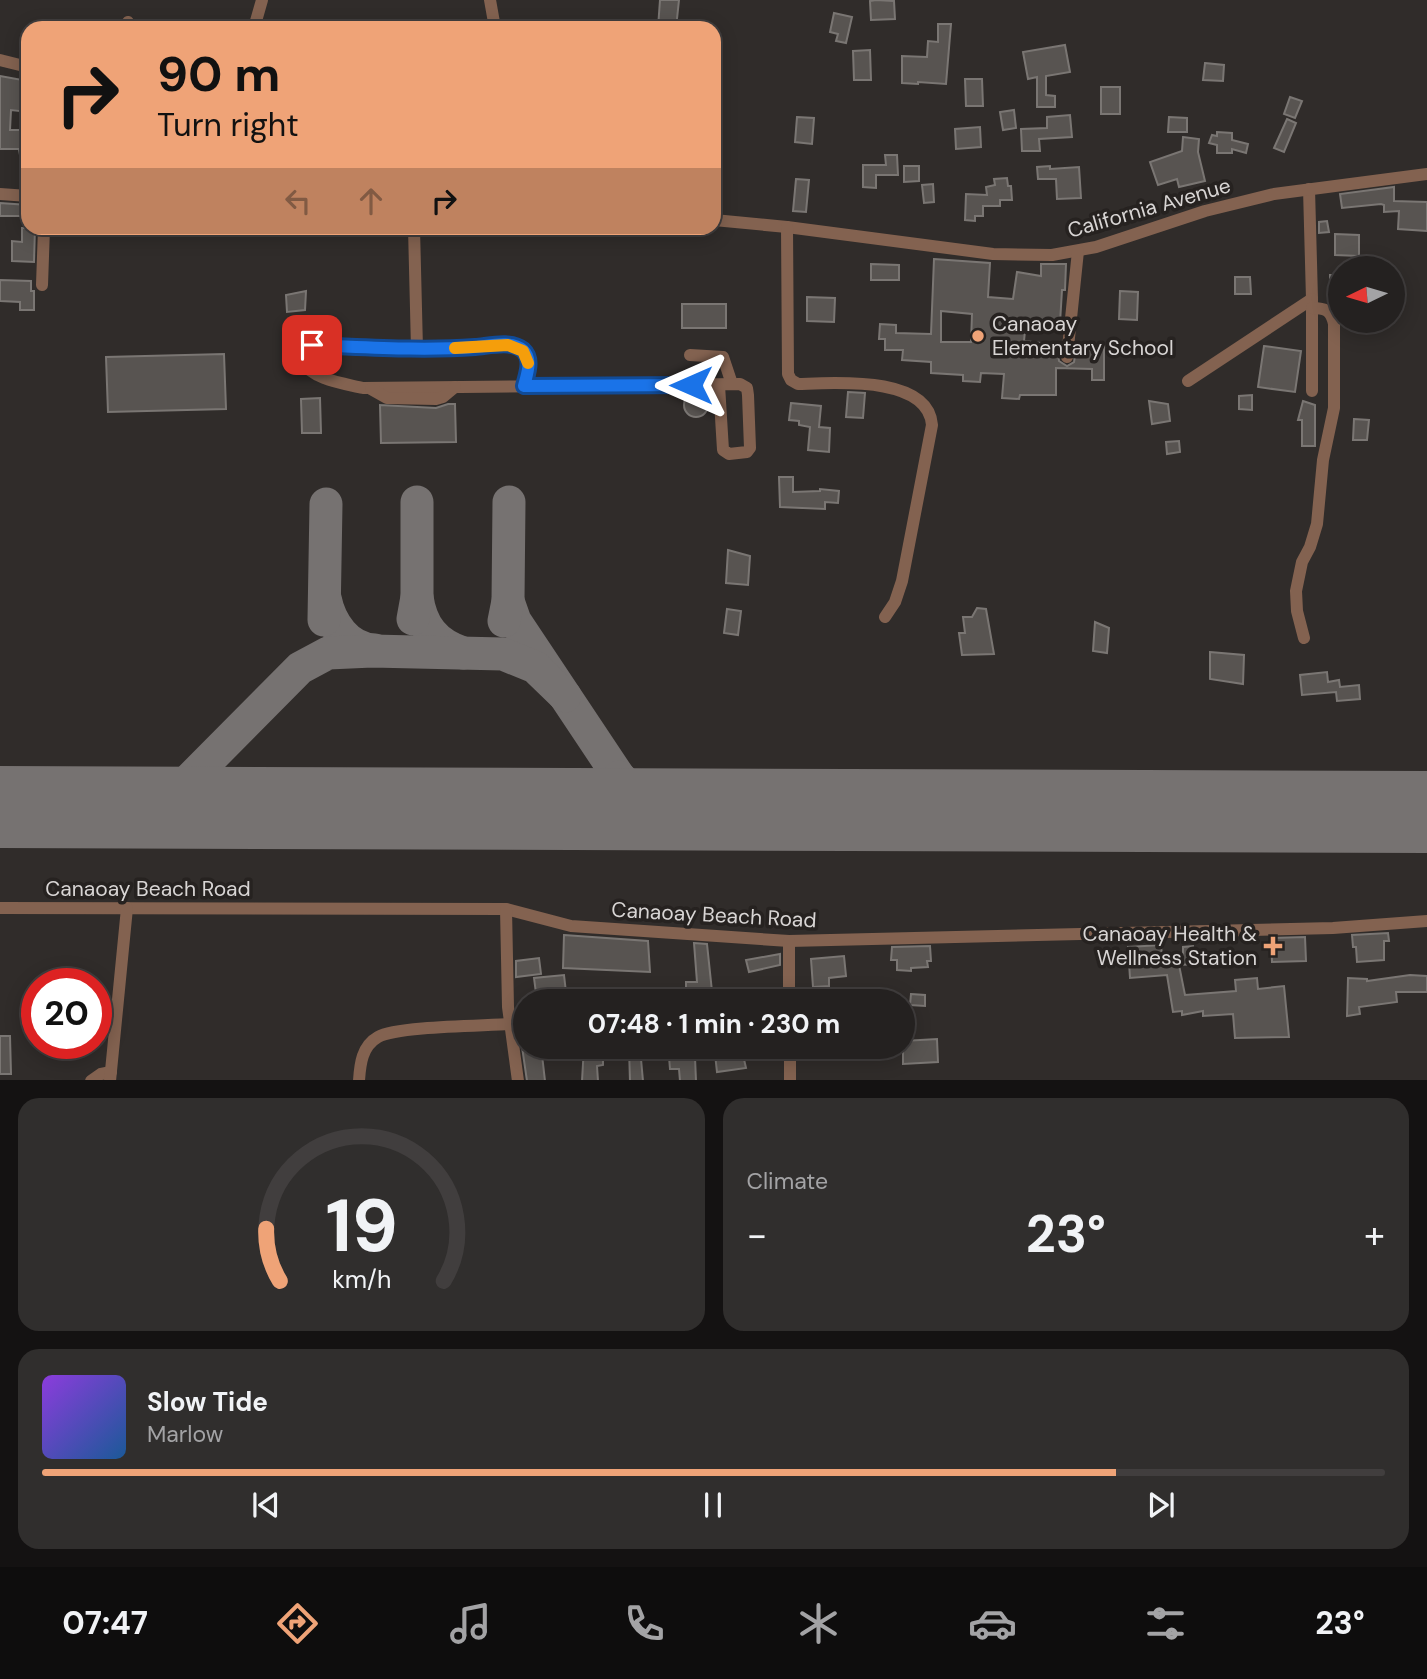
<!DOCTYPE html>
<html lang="en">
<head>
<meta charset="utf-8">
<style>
  body { margin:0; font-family:"DM Sans",sans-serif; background:#302e2d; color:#f1f3f6; height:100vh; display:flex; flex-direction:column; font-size:26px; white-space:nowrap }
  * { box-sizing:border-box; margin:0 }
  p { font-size:23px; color:#a3a3a5 }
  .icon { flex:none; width:38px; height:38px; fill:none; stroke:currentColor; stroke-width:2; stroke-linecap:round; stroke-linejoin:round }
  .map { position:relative; height:1080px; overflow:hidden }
  .side { display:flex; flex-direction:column; gap:18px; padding:18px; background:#141212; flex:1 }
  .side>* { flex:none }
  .guide { position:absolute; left:21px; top:21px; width:700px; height:214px; border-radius:21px; box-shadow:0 4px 18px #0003,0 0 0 2px #413e3e; background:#efa377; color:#111; overflow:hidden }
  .needle { width:46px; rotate:265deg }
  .controls { position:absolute; left:1328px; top:256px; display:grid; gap:14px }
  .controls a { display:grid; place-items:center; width:77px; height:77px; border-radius:50%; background:#242120; box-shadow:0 4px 18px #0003,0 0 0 2px #413e3e; font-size:35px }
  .speed { position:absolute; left:21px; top:968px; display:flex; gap:14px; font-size:35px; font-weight:700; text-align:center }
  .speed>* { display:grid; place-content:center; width:91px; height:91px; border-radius:50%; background:#242120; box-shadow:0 4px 18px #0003,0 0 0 2px #413e3e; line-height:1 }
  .speed .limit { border:10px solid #d22; background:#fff; color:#111 }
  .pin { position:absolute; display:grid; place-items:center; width:60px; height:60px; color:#fff; margin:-30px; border-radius:14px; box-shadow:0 4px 10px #0006 }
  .me { position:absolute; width:77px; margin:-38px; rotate:270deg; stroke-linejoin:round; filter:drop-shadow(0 0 5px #0008) }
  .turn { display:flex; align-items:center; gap:24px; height:147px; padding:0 21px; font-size:32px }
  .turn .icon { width:91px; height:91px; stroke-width:2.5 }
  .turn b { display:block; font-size:49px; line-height:60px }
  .lanes { display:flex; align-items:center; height:66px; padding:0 21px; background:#0003; justify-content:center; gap:35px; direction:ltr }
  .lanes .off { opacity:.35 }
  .big { font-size:52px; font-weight:700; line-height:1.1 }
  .side .card { flex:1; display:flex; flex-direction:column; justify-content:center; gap:10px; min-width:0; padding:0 24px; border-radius:21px; background:#302e2d }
  .side .dial { align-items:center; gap:0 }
  .dial svg { height:182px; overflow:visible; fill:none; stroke:#413e3e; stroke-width:7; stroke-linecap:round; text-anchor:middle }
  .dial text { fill:#f1f3f6; stroke:none }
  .song { display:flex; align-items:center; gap:21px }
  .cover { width:84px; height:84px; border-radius:10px; background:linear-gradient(135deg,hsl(270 70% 55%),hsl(210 70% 35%)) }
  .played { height:7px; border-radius:4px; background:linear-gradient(90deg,#efa377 80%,#413e3e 80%) }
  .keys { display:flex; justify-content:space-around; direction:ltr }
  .heat { display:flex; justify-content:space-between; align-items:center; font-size:38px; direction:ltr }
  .side .tiles { flex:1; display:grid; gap:18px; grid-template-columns:1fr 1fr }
  .card:last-child { grid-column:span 2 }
  .trip { position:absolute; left:513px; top:989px; width:402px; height:70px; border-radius:35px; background:#242120; box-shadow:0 4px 18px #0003,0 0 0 2px #413e3e; font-weight:700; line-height:70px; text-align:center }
  .dock { display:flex; height:112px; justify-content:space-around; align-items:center; background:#0e0d0d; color:#a3a3a5 }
  .dock .icon { width:49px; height:49px }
  .dock .current { color:#efa377 }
  .dock b { font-size:32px; color:#f1f3f6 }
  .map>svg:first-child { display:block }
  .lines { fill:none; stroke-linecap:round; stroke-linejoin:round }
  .taxiway { stroke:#767271; stroke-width:33 }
  .runway { stroke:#767271; stroke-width:82 }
  .building { fill:#585451; stroke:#7a7673; stroke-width:2; fill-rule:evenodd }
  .minor { stroke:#836250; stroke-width:12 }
  .route-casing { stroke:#114b97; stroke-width:18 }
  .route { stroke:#1a73e8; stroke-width:12 }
  .slow { stroke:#f59e0b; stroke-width:12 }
  .poi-dot { fill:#efa377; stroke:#262220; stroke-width:2.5 }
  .labels { text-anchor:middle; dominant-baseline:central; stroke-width:7; stroke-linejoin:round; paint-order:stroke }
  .street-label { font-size:21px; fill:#d8d5d4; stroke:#262220 }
  .poi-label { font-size:21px; fill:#d8d5d4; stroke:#262220; text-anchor:start }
</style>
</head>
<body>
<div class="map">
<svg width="1427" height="1081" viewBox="0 0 1427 1081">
  <rect width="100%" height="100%" fill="#302c2a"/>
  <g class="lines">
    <!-- taxiway -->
    <g class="taxiway">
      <path d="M417,597C421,626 435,644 463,653"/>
      <path d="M325,598C330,623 347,649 375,650"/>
      <polyline points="508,601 515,621 619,777 643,801 670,809"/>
      <polyline points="413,619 417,597 417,502"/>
      <polyline points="324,620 326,504"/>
      <polyline points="504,621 508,601 509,502"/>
      <polyline points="189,781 184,795 189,803 219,808"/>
      <polyline points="117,807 159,802 180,789 300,668 328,653 372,651 503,654 535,667 565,696"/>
      <polyline points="592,809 613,805 620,800 622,787 619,777"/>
    </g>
    <!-- runway -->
    <polyline class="runway" points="0,807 1427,812"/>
  </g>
  <!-- building -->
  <g class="building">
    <polygon points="660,0 679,0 676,28 658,28"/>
    <polygon points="876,0 894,1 895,19 871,20 870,1"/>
    <polygon points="834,13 852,17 846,43 836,41 838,34 830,32"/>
    <polygon points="938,24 951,24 946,84 918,82 918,84 902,83 902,56 927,57 928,41 938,42"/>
    <polygon points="1065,45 1070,72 1046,76 1046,95 1055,96 1055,107 1037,107 1037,77 1028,79 1023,52"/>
    <polygon points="870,50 871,80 854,80 853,51"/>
    <polygon points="1205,63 1224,65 1223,81 1203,80"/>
    <polygon points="0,76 28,81 28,112 11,110 10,130 28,130 28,172 23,173 19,149 0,149"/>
    <polygon points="965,79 982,79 983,106 966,106"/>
    <rect x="1101" y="87" width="19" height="27"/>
    <polygon points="1290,97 1302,101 1295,118 1284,114"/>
    <polygon points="1014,110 1016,128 1003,130 1000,112"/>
    <polygon points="1070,115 1072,137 1039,139 1040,151 1022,151 1021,129 1047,128 1047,117"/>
    <polygon points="797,117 814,118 812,144 795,142"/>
    <polygon points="1169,117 1187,118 1187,132 1168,132"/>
    <polygon points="1287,119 1296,123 1284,152 1274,148"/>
    <polygon points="980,127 981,147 956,149 955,129"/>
    <polygon points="1217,132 1232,133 1232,140 1248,144 1246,153 1232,149 1232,153 1217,153 1217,145 1209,143 1212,135 1217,136"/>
    <polygon points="1183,137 1199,139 1198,152 1205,181 1179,187 1177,179 1158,185 1150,162 1182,151"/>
    <polygon points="885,155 897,155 898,175 876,175 876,188 863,187 863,165 886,165"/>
    <polygon points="904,166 919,166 919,181 904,182"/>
    <polygon points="1050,166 1050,169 1079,167 1081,198 1057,199 1056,179 1038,179 1037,167"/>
    <polygon points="1007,178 1008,186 1011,186 1012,200 1000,200 1000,206 983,206 983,216 975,216 975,221 965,220 966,194 987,195 986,187 995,185 994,179"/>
    <polygon points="796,179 809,180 806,212 793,211"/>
    <polygon points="933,184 934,202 924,203 922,185"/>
    <polygon points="1394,187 1394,201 1427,202 1427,231 1398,229 1399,211 1384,212 1384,205 1381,204 1342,208 1340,194"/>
    <polygon points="0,203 28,205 28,216 0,216"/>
    <polygon points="1327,221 1329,232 1319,233 1319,222"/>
    <polygon points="22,228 35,228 34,262 12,261 12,241 22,242"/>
    <polygon points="1335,234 1359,235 1359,256 1335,255"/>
    <path d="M934,259L990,263L988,297L1013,299L1017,272L1041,276V264H1066L1065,290H1062L1060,323L1026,321L1024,341L1057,345L1059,361L1067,366L1074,362L1076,350L1093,351V345H1104V380H1092V369L1056,368V395H1020L1019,399L1002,398L1004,374L981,373L980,382L963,381V375L931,373V362L902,360L903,350H885V339H879L880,324L896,325V333L931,334ZM941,311L972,314L971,342H941Z"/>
    <polygon points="871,264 899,265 899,280 871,280"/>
    <polygon points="1330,275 1340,275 1340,290 1330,289"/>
    <polygon points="1235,277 1250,277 1251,294 1235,294"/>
    <polygon points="0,280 31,281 31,291 34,291 34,310 20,310 20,302 0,301"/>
    <polygon points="306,291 305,310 287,312 286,295"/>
    <polygon points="1120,291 1138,292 1137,320 1119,319"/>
    <polygon points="807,297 835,298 834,322 807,321"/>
    <rect x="682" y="304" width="44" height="24"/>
    <polygon points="1264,346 1301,351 1295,392 1258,387"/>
    <polygon points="224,354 226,409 108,412 106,357"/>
    <polygon points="848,392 865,393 863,418 846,417"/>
    <circle cx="696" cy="405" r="12"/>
    <polygon points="1252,395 1252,410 1239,409 1239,396"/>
    <polygon points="320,398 321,433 302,433 301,399"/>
    <polygon points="1149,401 1168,404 1170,421 1152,424"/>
    <polygon points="1303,401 1315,405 1315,446 1302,446 1302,420 1298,420"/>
    <polygon points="791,403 821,406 819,427 830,428 829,452 808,450 810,427 799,425 799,421 789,420"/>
    <polygon points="448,404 455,404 456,442 381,443 380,405 436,408"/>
    <polygon points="1354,419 1369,420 1367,440 1353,440"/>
    <polygon points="1179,441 1180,452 1167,454 1166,442"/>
    <polygon points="779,477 793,477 793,492 820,491 820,489 839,491 838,503 825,502 825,509 780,507"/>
    <polygon points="728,550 750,556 748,585 726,583"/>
    <polygon points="977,608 986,609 994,654 962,655 959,633 965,633 963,617 972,617"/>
    <polygon points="727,609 741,611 738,635 724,633"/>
    <polygon points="1095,622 1109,628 1107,653 1093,651"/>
    <polygon points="1210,652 1244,655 1243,684 1210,679"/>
    <polygon points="1327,672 1328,682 1339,680 1340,687 1359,685 1360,699 1337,701 1336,692 1302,695 1300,675"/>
    <polygon points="1388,933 1389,941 1384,941 1384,960 1357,962 1356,947 1353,947 1352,935"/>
    <polygon points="564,935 648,941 650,972 563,968"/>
    <polygon points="1305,937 1306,961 1272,962 1271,938"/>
    <polygon points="694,943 707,944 713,1001 686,1001 686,982 697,982"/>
    <polygon points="1161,945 1162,956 1183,955 1183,947 1193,946 1195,964 1179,965 1185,995 1236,991 1235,980 1257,978 1258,989 1284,986 1289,1037 1235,1038 1233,1014 1203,1016 1203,1011 1182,1015 1182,1011 1173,1012 1167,975 1130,978 1128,947"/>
    <polygon points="930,946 931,961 927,961 928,967 911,968 911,971 897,970 897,960 891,960 892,947"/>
    <polygon points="780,954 780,965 749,972 746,960"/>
    <polygon points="844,956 846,976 829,978 829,986 813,987 811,959"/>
    <polygon points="539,958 541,974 516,977 516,961"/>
    <polygon points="564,975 567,1001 537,1001 534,978"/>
    <polygon points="1410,975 1427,976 1427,992 1396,992 1397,1002 1359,1007 1360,1014 1347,1016 1348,978 1367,979 1367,981"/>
    <polygon points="640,988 640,1001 624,1001 623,989"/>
    <polygon points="603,990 604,1001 595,1001 593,992"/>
    <polygon points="911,994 925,995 925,1006 910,1005"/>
    <polygon points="0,1036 10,1036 11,1074 0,1074"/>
    <polygon points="525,1039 525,1046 541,1046 545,1081 527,1081 521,1040"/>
    <polygon points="937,1039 938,1062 903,1064 903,1041"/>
    <polygon points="584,1046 595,1046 595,1053 603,1052 603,1065 597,1066 598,1081 582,1081"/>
    <polygon points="659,1046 741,1046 746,1068 717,1072 715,1054 695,1057 696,1081 680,1081 679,1069 670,1069 669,1057 641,1059 643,1081 630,1081 629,1049"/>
  </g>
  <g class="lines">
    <!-- minor -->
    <g class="minor">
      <polyline points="490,0 495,28"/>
      <polyline points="127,28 128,22"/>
      <polyline points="254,28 262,0"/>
      <polyline points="0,60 28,67"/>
      <polyline points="1309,189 1312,299 1312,391"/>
      <polyline points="0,194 28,196"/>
      <polyline points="714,220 787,227 993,254 1052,255 1096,247 1205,211 1274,194 1427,174"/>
      <path d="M787,227L788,374L791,380L798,384C834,383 928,375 932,425L902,581L895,602L885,617"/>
      <polyline points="414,228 417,349"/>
      <polyline points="42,285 44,228"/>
      <polyline points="690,355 723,357 732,384"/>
      <polyline points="1067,357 1078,251"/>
      <polyline points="1188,381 1312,299"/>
      <path d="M524,385C527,374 533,359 523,350C511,340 489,346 475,347C421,351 367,347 312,345L301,352V361C314,380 342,383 363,388L740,384L747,388L748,395L750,448L747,452L729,454L723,450L719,385"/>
      <polyline points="371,389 387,398 436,399 443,397 455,387"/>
      <path d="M1304,638L1297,611L1296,591L1302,562L1310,547L1317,524L1323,460L1334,408V324C1331,310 1325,308 1312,308"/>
      <polyline points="0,908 506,909 571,926 789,941 1333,928 1427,921"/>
      <polyline points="506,909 508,1007 518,1081"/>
      <polyline points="789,941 789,1001"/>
      <polyline points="790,1046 790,1081"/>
      <polyline points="91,1081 101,1074 111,1072"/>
      <polyline points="110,1081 127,908"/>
      <path d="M359,1081C360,1064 362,1046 378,1037C397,1026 484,1026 511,1024"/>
    </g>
  </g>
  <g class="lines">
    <defs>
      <path id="route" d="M312,345C367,347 421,351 475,347C489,346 511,340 523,350C533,359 527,374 524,386L691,385"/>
    </defs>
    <!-- route casing -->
    <use href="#route" class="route-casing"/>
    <!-- route -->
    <use href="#route" class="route"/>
    <!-- slow -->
    <polyline class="slow" points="455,348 508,345 523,351 528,363"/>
  </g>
  <!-- markers -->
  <g class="poi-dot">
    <circle cx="978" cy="336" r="7"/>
    <path d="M1269.5 935.5h7v7h7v7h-7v7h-7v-7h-7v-7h7z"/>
  </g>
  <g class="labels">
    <!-- street labels -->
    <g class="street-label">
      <text transform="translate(1149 208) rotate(-16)">California Avenue</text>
      <text x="148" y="889">Canaoay Beach Road</text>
      <text transform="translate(714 915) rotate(3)">Canaoay Beach Road</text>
    </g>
    <!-- poi labels -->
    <g class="poi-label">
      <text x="992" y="324">Canaoay<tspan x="992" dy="24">Elementary School</tspan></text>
      <text x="1257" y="934" text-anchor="end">Canaoay Health &amp;<tspan x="1257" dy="24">Wellness Station</tspan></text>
    </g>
  </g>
</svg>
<div class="controls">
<a><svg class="needle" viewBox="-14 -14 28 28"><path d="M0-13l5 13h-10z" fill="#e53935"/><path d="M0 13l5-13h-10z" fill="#a3a3a5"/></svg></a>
</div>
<div class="speed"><div class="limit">20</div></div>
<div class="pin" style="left:312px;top:345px;background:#d93025"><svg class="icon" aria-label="arrive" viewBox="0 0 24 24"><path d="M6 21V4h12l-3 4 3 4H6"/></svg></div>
<svg class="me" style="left:691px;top:385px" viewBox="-20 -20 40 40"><path d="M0-17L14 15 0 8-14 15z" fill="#1a73e8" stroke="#fff" stroke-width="4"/></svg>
<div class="trip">07:48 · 1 min · 230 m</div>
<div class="guide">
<div class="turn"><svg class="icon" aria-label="right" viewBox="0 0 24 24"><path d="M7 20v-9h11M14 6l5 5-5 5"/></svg><div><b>90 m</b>Turn right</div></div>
<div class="lanes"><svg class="icon off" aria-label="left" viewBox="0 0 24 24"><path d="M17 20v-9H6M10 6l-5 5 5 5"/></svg><svg class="icon off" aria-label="ahead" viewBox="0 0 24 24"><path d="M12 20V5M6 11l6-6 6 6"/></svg><svg class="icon" aria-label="right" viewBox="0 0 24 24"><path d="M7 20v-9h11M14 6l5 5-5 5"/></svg></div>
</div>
</div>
<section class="side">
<div class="tiles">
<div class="card dial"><svg viewBox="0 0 100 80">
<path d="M14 69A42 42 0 1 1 86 69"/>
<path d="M14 69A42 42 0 0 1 8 46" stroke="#efa377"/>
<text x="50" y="56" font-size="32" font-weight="700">19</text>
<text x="50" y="72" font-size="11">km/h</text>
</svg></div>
<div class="card"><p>Climate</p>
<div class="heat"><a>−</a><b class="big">23°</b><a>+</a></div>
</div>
<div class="card">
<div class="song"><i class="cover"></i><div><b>Slow Tide</b><p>Marlow</p></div></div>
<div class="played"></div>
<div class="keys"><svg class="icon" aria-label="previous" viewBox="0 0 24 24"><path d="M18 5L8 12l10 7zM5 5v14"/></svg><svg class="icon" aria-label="pause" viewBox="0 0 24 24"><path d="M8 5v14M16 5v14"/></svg><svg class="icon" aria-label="next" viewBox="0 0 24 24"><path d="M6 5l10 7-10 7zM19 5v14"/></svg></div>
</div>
</div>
</section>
<nav class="dock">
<b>07:47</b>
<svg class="icon current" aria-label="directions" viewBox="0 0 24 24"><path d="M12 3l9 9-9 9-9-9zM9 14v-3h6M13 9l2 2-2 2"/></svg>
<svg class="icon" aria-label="music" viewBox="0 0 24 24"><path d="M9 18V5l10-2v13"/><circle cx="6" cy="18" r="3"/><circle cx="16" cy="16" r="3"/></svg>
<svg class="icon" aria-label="phone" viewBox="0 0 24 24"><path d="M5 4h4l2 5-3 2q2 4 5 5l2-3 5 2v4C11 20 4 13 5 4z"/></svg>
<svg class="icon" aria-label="climate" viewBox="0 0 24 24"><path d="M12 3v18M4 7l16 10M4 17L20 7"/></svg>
<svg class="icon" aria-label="car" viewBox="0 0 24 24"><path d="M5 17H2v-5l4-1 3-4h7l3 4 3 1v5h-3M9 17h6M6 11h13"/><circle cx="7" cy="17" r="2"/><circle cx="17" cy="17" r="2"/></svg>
<svg class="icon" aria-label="filters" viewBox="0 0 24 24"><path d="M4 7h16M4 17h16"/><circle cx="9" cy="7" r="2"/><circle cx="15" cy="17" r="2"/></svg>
<b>23°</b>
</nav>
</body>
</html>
